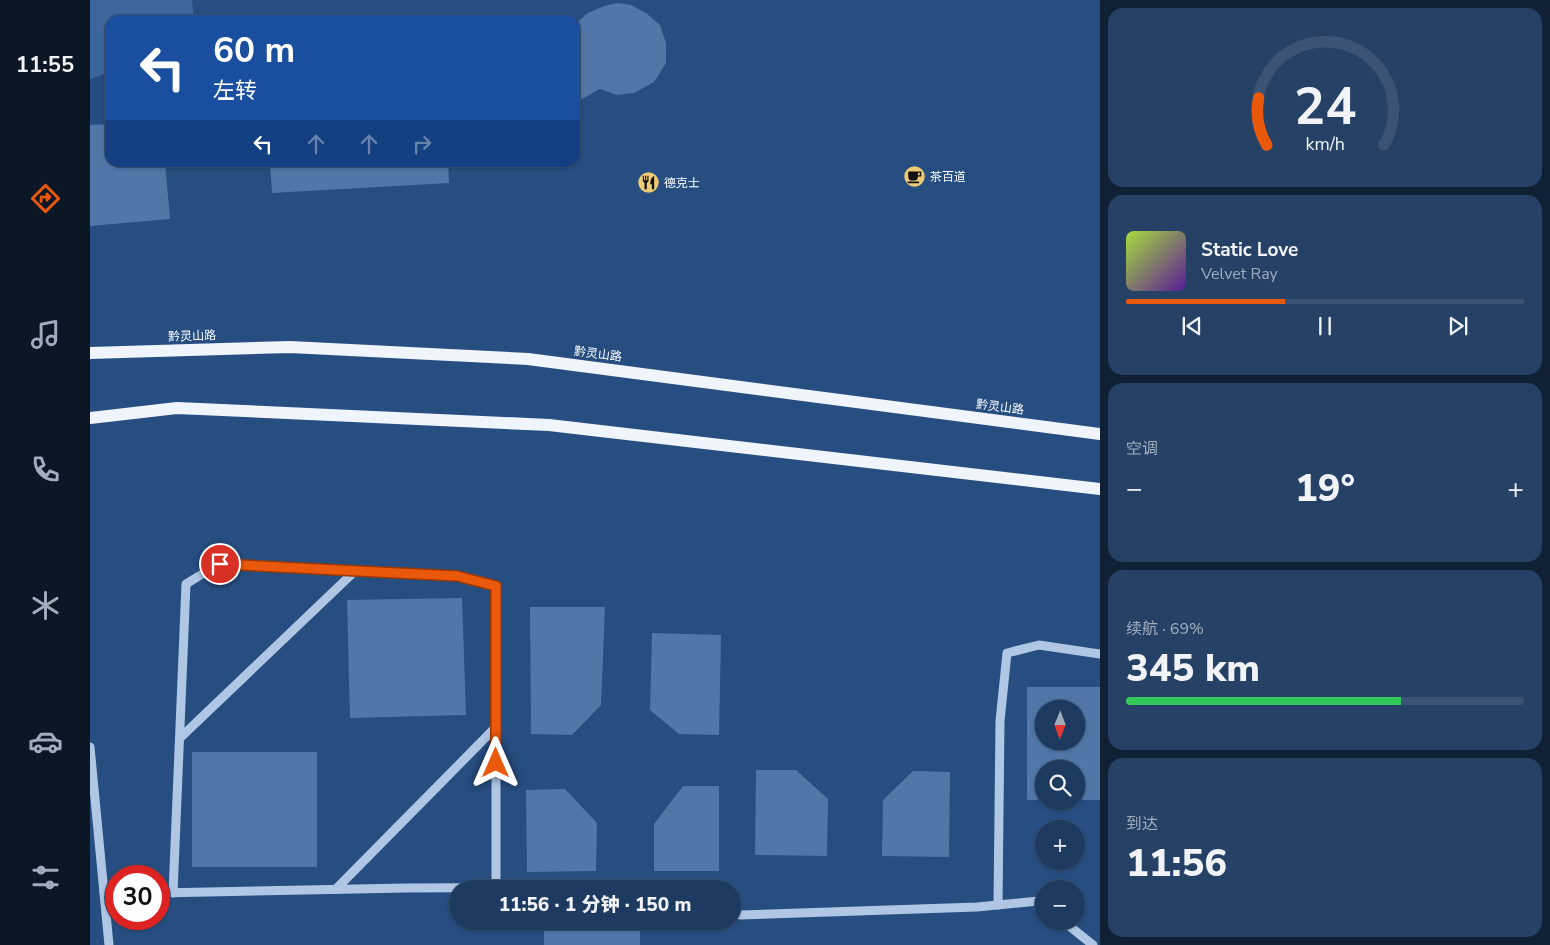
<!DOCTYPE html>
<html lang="zh">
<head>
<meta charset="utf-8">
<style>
  body { margin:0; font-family:"Nunito Sans","Noto Sans SC",sans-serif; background:#254166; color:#f1f3f6; height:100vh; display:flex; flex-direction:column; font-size:19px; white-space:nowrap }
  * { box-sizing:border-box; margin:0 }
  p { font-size:16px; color:#a0adbd }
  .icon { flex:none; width:28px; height:28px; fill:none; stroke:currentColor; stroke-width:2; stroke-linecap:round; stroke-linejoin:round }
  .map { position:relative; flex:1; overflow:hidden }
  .details { display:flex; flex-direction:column; gap:8px; padding:8px; background:#102035; width:450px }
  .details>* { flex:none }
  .hud { position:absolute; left:15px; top:15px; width:475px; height:152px; border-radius:15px; box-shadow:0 1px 4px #0004,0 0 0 1px #3b5475; background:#1a4fa0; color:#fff; overflow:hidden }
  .needle { width:32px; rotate:181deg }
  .controls { position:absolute; left:945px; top:700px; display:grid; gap:10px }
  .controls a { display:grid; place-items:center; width:50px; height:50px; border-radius:50%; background:#1d3a60; box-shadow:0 1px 4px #0004,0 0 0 1px #3b5475; font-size:25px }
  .speed { position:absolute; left:15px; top:865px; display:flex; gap:10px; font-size:25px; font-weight:700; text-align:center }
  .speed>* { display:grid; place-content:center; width:65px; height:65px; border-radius:50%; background:#1d3a60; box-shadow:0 1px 4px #0004,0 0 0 1px #3b5475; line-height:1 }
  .speed .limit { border:8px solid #d22; background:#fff; color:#111 }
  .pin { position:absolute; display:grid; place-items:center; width:42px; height:42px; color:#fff; margin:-21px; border:2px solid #fff; border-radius:50%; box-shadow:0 1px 5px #0007 }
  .me { position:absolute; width:55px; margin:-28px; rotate:0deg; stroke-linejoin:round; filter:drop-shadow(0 0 4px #0008) }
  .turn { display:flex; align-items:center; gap:18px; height:105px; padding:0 25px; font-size:22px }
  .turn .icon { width:65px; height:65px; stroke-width:2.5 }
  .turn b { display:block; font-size:35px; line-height:42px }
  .lanes { display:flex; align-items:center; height:48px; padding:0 25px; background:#0003; justify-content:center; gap:25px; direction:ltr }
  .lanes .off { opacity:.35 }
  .big { font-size:38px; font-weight:800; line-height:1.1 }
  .details .widget { flex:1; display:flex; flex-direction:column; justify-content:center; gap:8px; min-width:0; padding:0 18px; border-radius:15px; background:#254166 }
  .details .dial { align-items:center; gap:0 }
  .dial svg { height:130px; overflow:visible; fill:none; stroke:#3b5475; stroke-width:7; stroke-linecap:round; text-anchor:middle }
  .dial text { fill:#f1f3f6; stroke:none }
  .song { display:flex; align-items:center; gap:15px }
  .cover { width:60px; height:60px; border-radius:8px; background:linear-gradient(135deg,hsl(80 70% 55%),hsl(270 70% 35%)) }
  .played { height:5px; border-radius:2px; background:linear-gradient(90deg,#ea580c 40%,#3b5475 40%) }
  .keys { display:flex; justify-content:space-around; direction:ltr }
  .heat { display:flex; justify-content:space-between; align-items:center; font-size:28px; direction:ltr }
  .charge { height:8px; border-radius:4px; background:linear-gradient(90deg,#34c759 69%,#3b5475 0) }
  .trip { position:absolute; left:359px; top:880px; width:292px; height:50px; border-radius:25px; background:#1d3a60; box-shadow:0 1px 4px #0004,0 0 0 1px #3b5475; font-weight:800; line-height:50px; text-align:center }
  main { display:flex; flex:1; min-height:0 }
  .tab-bar { display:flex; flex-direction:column; width:90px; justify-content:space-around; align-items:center; background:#0c1726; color:#a0adbd }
  .tab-bar .icon { width:35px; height:35px }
  .tab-bar .selected { color:#ea580c }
  .tab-bar b { font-size:22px; color:#f1f3f6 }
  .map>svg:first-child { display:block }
  .green { fill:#3c679d }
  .building { fill:#5077a8; fill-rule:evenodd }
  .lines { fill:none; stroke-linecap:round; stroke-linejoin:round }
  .minor { stroke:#afc7e5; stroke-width:9 }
  .major { stroke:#eff4fd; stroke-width:12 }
  .route-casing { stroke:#983908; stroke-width:12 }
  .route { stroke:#ea580c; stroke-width:9 }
  .labels { text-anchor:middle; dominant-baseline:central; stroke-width:5; stroke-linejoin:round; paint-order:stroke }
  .poi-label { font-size:12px; fill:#fff; stroke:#274e80; text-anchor:start }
  .street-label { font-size:12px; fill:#fff; stroke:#274e80 }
</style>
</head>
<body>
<main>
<nav class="tab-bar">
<b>11:55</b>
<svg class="icon selected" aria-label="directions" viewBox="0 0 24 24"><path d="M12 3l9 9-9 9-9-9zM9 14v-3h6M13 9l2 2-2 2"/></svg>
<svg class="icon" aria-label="music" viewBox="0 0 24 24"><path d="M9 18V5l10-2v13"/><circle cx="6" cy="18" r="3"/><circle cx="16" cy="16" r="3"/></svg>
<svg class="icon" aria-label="phone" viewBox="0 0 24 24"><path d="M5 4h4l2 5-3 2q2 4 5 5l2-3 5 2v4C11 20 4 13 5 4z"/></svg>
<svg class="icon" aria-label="climate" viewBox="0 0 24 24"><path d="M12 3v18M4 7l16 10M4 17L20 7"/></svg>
<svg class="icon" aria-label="car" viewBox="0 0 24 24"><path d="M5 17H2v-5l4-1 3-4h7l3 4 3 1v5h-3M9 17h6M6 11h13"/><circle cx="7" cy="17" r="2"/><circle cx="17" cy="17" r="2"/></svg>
<svg class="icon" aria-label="filters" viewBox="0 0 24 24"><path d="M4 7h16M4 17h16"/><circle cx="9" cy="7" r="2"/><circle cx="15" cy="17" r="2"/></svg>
</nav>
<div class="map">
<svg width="1010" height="945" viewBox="0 0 1010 945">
  <rect width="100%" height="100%" fill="#274e80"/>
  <!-- green -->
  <polygon class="green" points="0,0 102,0 104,20 20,20 20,72 0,79"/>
  <!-- building -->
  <g class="building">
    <polygon points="528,3 541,5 556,13 570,25 576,43 576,63 564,82 544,93 527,95 510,89 485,103 485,24 498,13 514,6"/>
    <polygon points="20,124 20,162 75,162 80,219 0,226 0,125"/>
    <polygon points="180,162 358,162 359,183 182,193"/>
    <polygon points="372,598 376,715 260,718 257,600"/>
    <polygon points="440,607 515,607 511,705 482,735 441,734"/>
    <polygon points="562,633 631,635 629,735 589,734 560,710"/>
    <path d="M937,687H1010V800H986V769H954V800H937ZM954,709H986V741H954Z"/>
    <rect x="102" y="752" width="125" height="115"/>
    <polygon points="666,770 706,770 738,799 737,856 665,855"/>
    <polygon points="823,771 860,772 859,857 792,856 793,800"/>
    <polygon points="593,786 629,786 629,871 564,871 564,824"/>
    <polygon points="475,789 507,823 506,871 437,872 436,790"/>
    <rect x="454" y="923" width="96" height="22"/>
  </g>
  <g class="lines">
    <!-- minor -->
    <g class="minor">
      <polyline points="90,738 265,571"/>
      <polyline points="0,747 19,945"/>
      <polyline points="246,889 406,727"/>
      <polyline points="14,892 26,893"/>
      <polyline points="69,893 316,888 557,887 562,889"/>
      <polyline points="83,893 96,584 130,563 367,576 406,586 406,888"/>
      <polyline points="908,905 910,721 917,653 949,645 1010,654"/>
      <polyline points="642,913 650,915 887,907 948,901 954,906"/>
      <polyline points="973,921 1003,945"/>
    </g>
    <!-- major -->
    <g class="major">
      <polyline points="0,353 200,347 438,359 1010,434"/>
      <polyline points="0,418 87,408 459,425 1010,489"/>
    </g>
  </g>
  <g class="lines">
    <defs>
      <polyline id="route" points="130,564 367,576 406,586 406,763"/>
    </defs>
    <!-- route casing -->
    <use href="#route" class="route-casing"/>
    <!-- route -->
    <use href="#route" class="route"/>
  </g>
  <!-- icons -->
  <defs>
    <symbol id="cafe-disc" viewBox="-11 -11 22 22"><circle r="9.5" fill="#edcb75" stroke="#274e80"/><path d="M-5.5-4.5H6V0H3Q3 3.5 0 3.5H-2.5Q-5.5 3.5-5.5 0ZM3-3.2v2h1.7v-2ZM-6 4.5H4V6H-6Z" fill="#111"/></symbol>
    <symbol id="restaurant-disc" viewBox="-11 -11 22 22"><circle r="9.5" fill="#edcb75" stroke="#274e80"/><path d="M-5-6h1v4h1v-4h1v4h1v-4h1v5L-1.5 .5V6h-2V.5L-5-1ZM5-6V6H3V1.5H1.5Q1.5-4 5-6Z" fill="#111"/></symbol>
  </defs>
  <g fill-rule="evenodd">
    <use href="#cafe-disc" x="812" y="164" width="25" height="25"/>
    <use href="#restaurant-disc" x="546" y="170" width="25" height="25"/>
  </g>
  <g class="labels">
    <!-- poi labels -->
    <g class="poi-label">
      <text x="840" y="177">茶百道</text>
      <text x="574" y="183">德克士</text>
    </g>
    <!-- street labels -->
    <g class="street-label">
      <text transform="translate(102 336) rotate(-2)">黔灵山路</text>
      <text transform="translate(508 354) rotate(7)">黔灵山路</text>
      <text transform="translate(910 407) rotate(7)">黔灵山路</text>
    </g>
  </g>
</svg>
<div class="controls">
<a><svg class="needle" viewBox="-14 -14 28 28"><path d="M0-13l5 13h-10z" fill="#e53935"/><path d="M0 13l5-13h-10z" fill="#a0adbd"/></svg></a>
<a><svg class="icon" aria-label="search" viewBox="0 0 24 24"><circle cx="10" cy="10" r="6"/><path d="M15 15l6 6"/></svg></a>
<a>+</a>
<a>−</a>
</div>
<div class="speed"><div class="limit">30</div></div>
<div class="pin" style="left:130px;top:564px;background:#d93025"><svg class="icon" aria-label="arrive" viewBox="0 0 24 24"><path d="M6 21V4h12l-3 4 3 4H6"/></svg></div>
<svg class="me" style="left:406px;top:763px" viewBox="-20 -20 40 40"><path d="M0-17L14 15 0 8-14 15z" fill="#ea580c" stroke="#fff" stroke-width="4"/></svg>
<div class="trip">11:56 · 1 分钟 · 150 m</div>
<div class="hud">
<div class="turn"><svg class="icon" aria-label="left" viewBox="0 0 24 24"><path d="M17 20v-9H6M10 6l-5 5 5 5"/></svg><div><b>60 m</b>左转</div></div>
<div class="lanes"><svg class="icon" aria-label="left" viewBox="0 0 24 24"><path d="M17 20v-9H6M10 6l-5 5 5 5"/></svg><svg class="icon off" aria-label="ahead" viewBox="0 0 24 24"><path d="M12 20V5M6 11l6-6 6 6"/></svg><svg class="icon off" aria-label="ahead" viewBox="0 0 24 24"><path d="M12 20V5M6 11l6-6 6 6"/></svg><svg class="icon off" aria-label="right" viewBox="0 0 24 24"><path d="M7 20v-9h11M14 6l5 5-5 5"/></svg></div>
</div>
</div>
<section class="details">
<div class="widget dial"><svg viewBox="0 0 100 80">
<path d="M14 69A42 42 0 1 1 86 69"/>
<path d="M14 69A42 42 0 0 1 9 40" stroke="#ea580c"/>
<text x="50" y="56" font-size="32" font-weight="700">24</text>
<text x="50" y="72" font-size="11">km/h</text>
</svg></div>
<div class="widget">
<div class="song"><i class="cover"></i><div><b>Static Love</b><p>Velvet Ray</p></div></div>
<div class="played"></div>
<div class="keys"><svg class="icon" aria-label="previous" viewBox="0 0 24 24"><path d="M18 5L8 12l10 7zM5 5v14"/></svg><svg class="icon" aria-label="pause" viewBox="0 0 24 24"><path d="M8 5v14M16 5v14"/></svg><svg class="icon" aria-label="next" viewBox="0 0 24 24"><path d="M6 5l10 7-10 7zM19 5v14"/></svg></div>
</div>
<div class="widget"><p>空调</p>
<div class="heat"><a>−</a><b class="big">19°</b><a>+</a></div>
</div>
<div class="widget"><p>续航 · 69%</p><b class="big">345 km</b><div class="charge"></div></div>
<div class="widget"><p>到达</p><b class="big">11:56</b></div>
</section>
</main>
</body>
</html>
